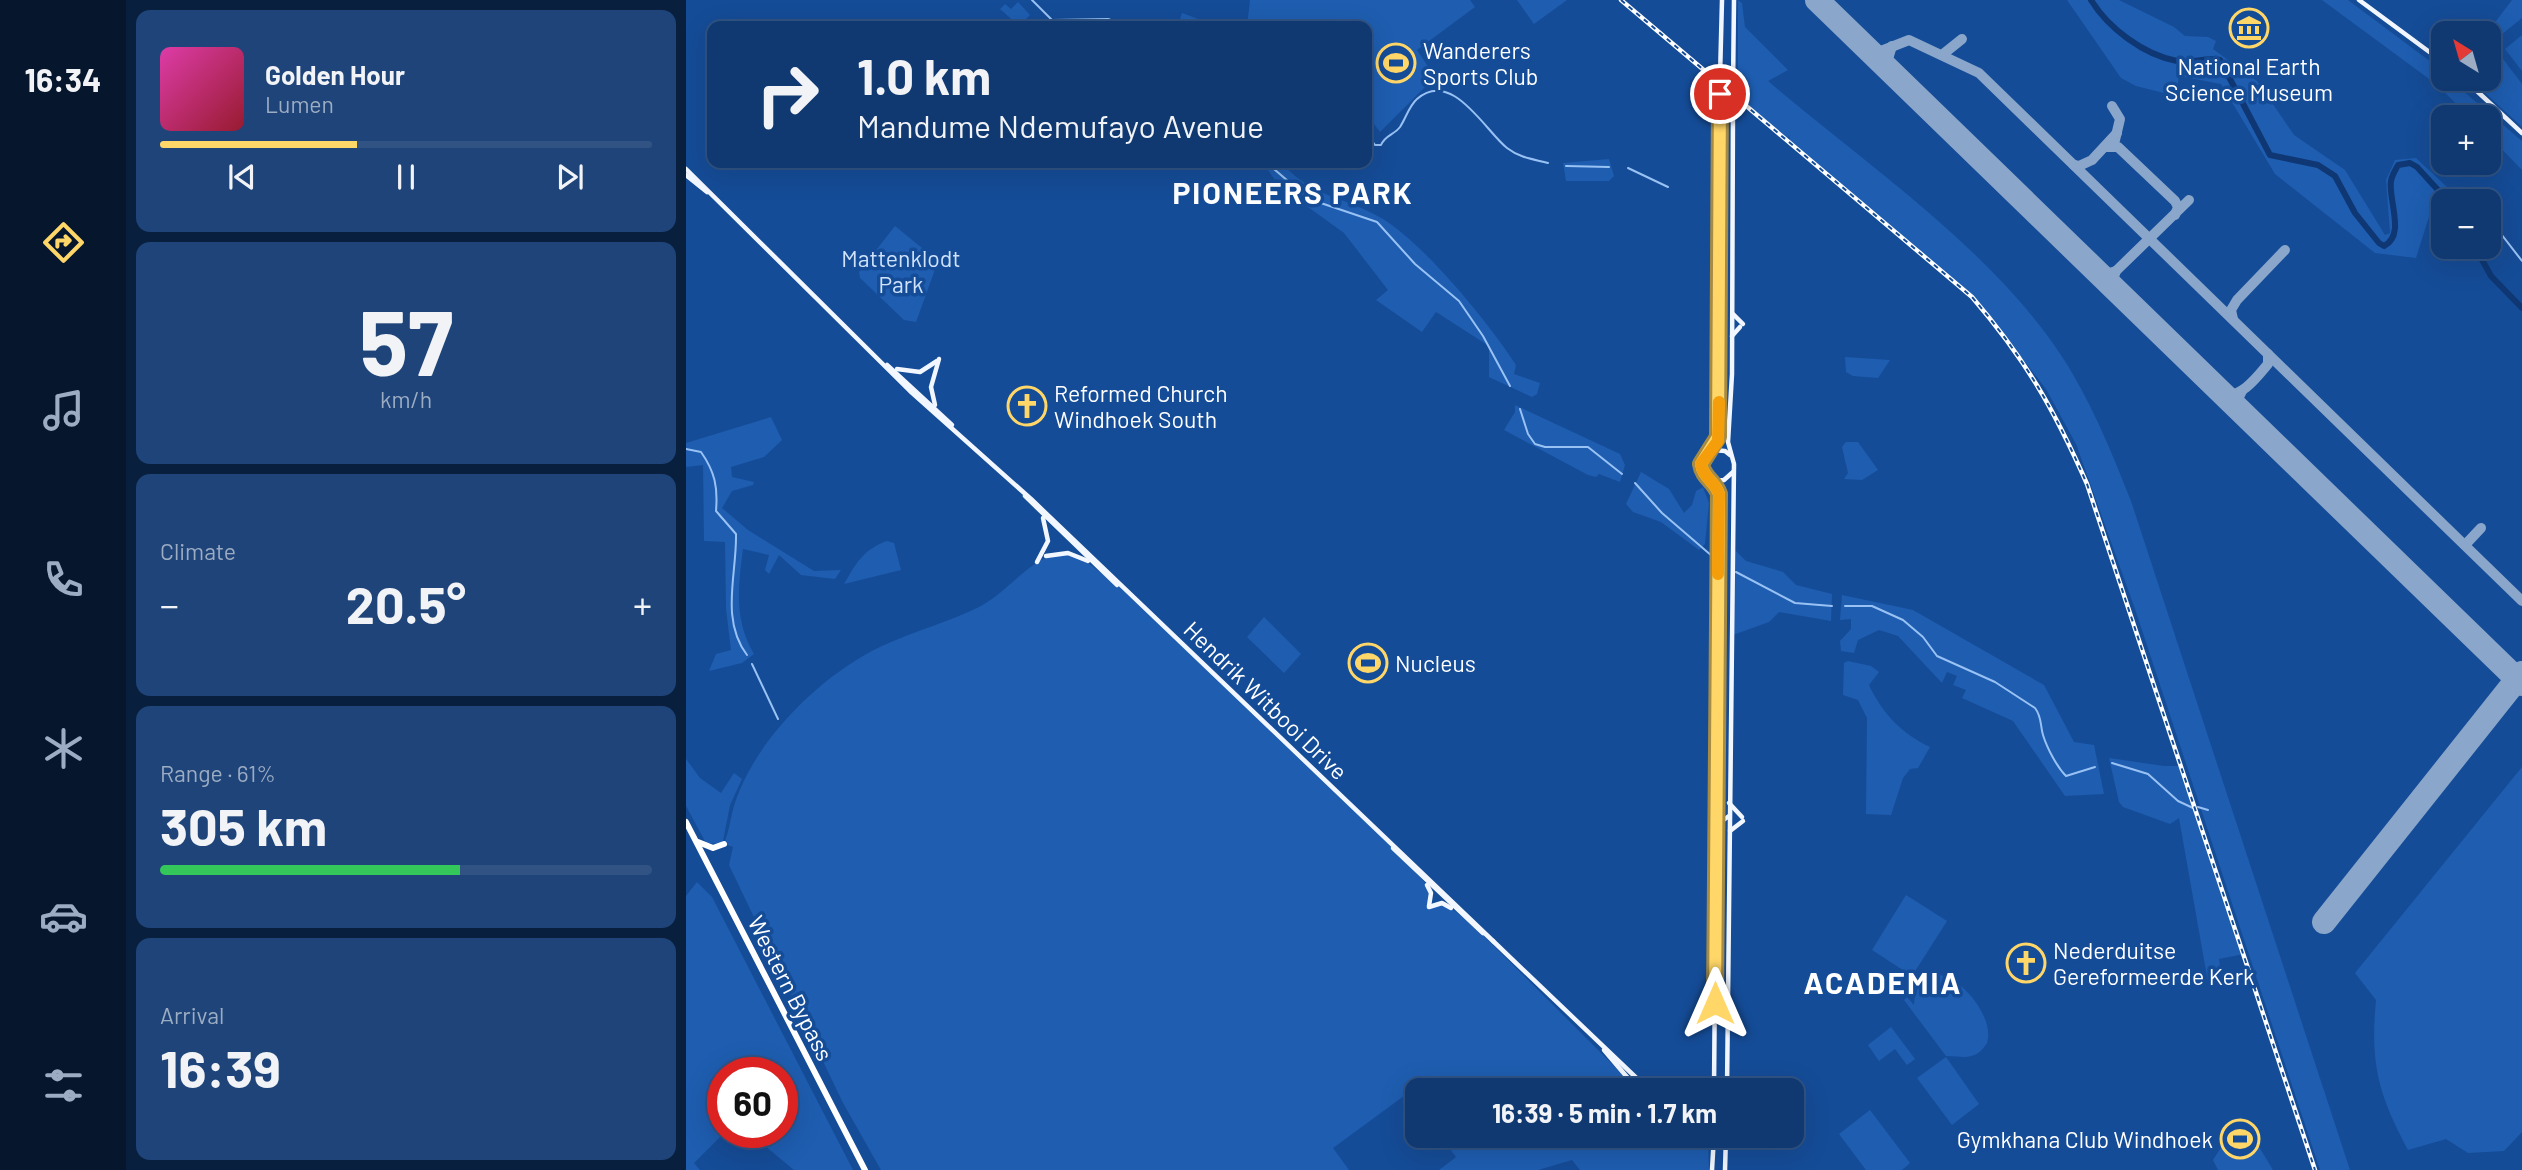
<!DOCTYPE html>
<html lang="en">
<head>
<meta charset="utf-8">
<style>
  body { margin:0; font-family:Barlow,sans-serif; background:#1e4479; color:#f1f3f6; height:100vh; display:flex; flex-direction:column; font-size:26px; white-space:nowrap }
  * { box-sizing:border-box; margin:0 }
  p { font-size:23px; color:#9cacc3 }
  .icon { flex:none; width:38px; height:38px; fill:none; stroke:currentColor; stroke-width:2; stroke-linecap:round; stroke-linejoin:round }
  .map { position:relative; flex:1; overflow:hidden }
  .sheet { display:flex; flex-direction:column; gap:10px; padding:10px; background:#091f3e; width:560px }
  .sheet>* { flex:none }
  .top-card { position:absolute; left:21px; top:21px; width:665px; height:147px; border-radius:14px; box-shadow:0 7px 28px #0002,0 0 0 2px #305384; background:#103971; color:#f1f3f6; overflow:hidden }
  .needle { width:46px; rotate:323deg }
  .controls { position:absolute; left:1745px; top:21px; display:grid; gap:14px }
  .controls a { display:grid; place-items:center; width:70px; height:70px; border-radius:14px; background:#103971; box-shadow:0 7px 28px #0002,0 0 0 2px #305384; font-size:35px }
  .speed { position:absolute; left:21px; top:1057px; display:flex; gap:14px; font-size:35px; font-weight:700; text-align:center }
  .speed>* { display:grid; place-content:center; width:91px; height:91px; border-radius:50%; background:#103971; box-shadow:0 7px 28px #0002,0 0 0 2px #305384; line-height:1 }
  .speed .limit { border:10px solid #d22; background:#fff; color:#111 }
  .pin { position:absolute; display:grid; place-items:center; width:60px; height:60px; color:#fff; margin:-30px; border:4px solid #fff; border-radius:50%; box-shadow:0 2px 7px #0007 }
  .me { position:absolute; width:77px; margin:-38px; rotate:0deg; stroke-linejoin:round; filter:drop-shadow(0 0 5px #0008) }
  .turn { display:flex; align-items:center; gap:24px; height:147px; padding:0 35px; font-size:32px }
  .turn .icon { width:91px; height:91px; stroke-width:2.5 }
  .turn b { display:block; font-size:49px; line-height:60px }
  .big { font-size:52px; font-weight:700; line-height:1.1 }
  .sheet .tile { flex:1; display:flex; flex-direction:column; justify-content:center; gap:10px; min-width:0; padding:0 24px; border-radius:14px; background:#1e4479 }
  .sheet .dial { align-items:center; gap:0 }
  .dial b { font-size:91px; line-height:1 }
  .song { display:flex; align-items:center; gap:21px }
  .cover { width:84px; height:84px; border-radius:10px; background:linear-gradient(135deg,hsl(320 70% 55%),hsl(350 70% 35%)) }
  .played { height:7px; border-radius:4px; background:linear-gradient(90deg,#ffd668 40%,#305384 40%) }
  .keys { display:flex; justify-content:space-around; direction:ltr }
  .heat { display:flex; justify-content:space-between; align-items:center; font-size:38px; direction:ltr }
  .charge { height:10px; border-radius:5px; background:linear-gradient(90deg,#34c759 61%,#305384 0) }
  .trip { position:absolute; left:719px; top:1078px; width:399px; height:70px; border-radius:14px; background:#103971; box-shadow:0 7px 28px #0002,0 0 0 2px #305384; font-weight:700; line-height:70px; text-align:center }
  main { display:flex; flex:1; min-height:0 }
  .menu { display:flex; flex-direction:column; width:126px; justify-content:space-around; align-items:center; background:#06172d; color:#9cacc3 }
  .menu .icon { width:49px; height:49px }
  .menu .on { color:#ffd668 }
  .menu b { font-size:32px; color:#f1f3f6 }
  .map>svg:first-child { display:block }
  .green { fill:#1e5db0; fill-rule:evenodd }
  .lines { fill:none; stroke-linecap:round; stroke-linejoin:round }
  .stream { stroke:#99c2f4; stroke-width:2 }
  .river { stroke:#0e3773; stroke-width:6 }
  .taxiway { stroke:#8aa6cb; stroke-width:10 }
  .runway { stroke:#8aa6cb; stroke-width:24 }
  .major { stroke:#f2f7ff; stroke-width:4.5 }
  .highway { stroke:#fff; stroke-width:6 }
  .rail-casing { stroke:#fff; stroke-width:4.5 }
  .rail { stroke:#154c97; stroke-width:2; stroke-dasharray:5; stroke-linecap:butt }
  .major-bridge { stroke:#f2f7ff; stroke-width:4.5 }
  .route-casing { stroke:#a68b44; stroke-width:18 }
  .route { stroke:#ffd668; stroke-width:12 }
  .slow { stroke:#f59e0b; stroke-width:12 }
  .labels { text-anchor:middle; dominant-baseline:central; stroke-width:7; stroke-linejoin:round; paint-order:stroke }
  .poi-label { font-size:23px; fill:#fff; stroke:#154c97; text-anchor:start }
  .park-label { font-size:23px; fill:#cfe3fc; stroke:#154c97 }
  .street-label { font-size:23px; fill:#fff; stroke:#154c97 }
  .district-label { font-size:30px; font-weight:bold; letter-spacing:2px; fill:#fff; stroke:#154c97 }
</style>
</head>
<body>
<main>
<nav class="menu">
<b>16:34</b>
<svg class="icon on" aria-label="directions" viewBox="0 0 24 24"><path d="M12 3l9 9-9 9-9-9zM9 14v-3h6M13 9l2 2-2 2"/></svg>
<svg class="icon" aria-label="music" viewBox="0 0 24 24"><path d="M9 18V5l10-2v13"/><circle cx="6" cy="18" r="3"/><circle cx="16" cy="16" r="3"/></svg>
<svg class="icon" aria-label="phone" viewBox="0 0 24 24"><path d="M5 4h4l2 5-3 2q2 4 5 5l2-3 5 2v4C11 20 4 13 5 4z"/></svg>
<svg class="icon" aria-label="climate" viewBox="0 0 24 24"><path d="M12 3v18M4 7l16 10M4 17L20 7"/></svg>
<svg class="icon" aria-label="car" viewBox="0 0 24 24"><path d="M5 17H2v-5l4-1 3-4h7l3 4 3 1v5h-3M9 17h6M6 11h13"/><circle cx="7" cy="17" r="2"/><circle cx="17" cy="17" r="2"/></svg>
<svg class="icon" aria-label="filters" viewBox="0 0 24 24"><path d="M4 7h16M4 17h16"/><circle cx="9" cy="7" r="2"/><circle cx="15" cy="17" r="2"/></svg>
</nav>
<section class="sheet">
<div class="tile">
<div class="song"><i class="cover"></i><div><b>Golden Hour</b><p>Lumen</p></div></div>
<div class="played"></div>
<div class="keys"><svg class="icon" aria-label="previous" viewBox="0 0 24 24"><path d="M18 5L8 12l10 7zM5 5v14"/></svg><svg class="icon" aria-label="pause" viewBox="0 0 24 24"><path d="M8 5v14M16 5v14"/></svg><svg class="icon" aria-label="next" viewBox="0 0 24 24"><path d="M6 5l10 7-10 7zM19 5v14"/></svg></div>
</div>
<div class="tile dial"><b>57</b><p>km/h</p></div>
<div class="tile"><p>Climate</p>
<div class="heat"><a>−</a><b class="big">20.5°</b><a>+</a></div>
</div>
<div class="tile"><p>Range · 61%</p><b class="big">305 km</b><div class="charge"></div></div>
<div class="tile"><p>Arrival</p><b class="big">16:39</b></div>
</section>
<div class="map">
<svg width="1836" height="1170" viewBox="0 0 1836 1170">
  <rect width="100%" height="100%" fill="#154c97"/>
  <!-- green -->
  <g class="green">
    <polygon points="564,0 784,0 789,7 731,50 749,77 694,132 681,115 681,26 561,26"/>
    <polygon points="831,0 881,0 848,24"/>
    <path d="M1052,0L1056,3L1059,27L1102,70L1082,81C1177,162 1286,235 1361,335C1399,386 1422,443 1445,501L1664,1170H1634L1449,609L1390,444L1360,389L1289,298L1104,141L1103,135L1102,139L1052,97Z"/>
    <polygon points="1381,0 1433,0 1488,27 1499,36 1522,37 1530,41 1527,49 1571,81 1608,135 1659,170 1699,235 1704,233 1700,180 1709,160 1730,158 1761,187 1748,201 1730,258 1689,253 1589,174 1535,84 1493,76 1490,96 1450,86 1435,78"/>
    <polygon points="1636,0 1662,0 1757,71 1757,76 1750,84"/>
    <polygon points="1826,0 1836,0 1836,18 1805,43 1836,84 1836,127 1784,79 1802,79 1801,33"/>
    <polygon points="332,2 344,15 333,26 314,9 319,4 325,9"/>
    <polygon points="496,13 531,26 492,26"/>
    <polygon points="1836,35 1836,71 1819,49"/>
    <polygon points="1763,79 1836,141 1836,170 1803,136 1802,117 1784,117 1754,88"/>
    <polygon points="923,159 928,176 923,181 880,181 877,163"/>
    <path d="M577,163H596C626,198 661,197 697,219C739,245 803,323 830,365L828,374L854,383L851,394L846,397L803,377V346L750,312L736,332L690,300L702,290L658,233L611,199L605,203Z"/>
    <polygon points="209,226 252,261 230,322 218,320 174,278 173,272"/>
    <polygon points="1159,357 1204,360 1192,378 1167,376 1160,372"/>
    <polygon points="829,405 934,454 939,465 934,482 913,474 910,477 902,475 818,430 829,412"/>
    <path d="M85,417L96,440L78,457L45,467L46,477L68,482L67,485L46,491L36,508L62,530L128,571L155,570L149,579L115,575L93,555L83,574L79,570L83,555L57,549C52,587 48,620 68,654L56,663L23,671L30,654L45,650L40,609L39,542L18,541L17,465L0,467V443Z"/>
    <polygon points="1160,442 1172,442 1192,470 1176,480 1158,479 1162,473 1156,447"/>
    <polygon points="955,472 983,489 998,513 1006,505 1010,491 1017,487 1023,503 1019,544 1013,550 975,522 947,512 940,504"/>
    <path d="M201,541L208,543L215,570L158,584C170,563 178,549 201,541Z"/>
    <polygon points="1047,548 1060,561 1097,572 1110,585 1146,594 1145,621 1093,612 1083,622 1047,635"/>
    <path d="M374,553L394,557L434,587L694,833L743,887V906C761,901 773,914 787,925L952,1090H732L731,1105L722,1093L647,1148L663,1170H195L157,1103L43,865L47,847L38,844C44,829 45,812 51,797C74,735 137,674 196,646C228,631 263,622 295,606C323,591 343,559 374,553Z"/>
    <polygon points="1156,595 1227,610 1358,685 1388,742 1408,745 1418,794 1379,796 1327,721 1276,698 1280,690 1267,685 1271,676 1261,672 1256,683 1212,636 1193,630 1172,640 1168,653 1155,651 1154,641 1165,629 1165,619 1154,620"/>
    <polygon points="578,617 615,654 598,673 561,637"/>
    <path d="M1162,661L1185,666L1193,672L1183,685C1196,713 1216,734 1244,747L1232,768L1224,769L1217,778L1205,815L1180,814L1181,718L1172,700L1157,695L1158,663Z"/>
    <polygon points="1423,758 1478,766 1496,766 1558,954 1533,959 1536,980 1523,988 1493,818 1484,824 1437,807 1433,802"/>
    <polygon points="0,759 14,778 35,793 48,773 56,779 44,805 37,841 34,844 20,843 0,806"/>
    <path d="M1836,767V1132L1818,1151L1782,1153L1760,1139L1722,1150C1692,1094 1684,1063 1690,1000L1669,973Z"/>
    <path d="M11,882L26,897L167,1170H108L79,1146L36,1135L8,1163L14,1170H0V896ZM37,1073H96V1132H37Z"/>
    <polygon points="1220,895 1261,921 1226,976 1186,950"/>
    <path d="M1253,975C1277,978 1309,1019 1301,1043C1289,1062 1278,1056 1260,1056L1218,1000L1221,997L1228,1005C1229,988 1236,978 1253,975Z"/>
    <polygon points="1205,1027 1229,1059 1221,1065 1209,1049 1193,1061 1182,1045"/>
    <polygon points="1260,1057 1293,1104 1266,1125 1231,1078"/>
    <polygon points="1184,1110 1224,1163 1216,1170 1180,1170 1153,1134"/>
    <polygon points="1555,1117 1587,1170 1532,1170 1527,1160"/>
    <polygon points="754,1136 1022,1136 1023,1170 894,1170 886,1160 852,1170 753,1170 770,1157"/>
  </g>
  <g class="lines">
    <!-- stream -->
    <g class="stream">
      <polyline points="346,0 366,20 422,19 443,26"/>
      <path d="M681,134L689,145H695C699,135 708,135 714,127C720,118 723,106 731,99C766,68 800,132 821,148C834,158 847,159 862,163"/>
      <polyline points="581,163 623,199 691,222 729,264 773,301 797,336 824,386"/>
      <polyline points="880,166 923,167"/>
      <polyline points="942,168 982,187"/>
      <polyline points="1802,217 1836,261"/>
      <polyline points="834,409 842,434 849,444 859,447 902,447 936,474"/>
      <path d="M0,449L15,452C29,472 32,487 30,511L50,534C51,574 34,619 61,655"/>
      <polyline points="949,483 976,513 1026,556"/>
      <polyline points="1050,572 1109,603 1146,606"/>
      <path d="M1159,606H1186L1217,620L1237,637L1251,656L1309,682L1349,708C1356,717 1354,725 1357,735C1361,748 1371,767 1380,776L1409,767"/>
      <polyline points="66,664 92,719"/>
      <polyline points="1426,763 1462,774 1492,801 1507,808"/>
      <polyline points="1512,807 1522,810"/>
    </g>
    <!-- river -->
    <g class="river">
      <path d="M1405,0C1422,28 1458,55 1491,61C1506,64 1519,57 1534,60L1584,155L1632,165L1649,176L1669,213L1693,243L1698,246C1720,235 1702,200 1705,181C1706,175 1710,169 1712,165L1724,163L1731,167L1762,201"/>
      <polyline points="1789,247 1805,276 1836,308"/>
    </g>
    <!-- taxiway -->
    <g class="taxiway">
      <polyline points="1180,47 1195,51 1223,40 1293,73 1836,601"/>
      <polyline points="1256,55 1276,39"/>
      <polyline points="1205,71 1202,59 1206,46"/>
      <polyline points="1426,106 1434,119 1429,140"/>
      <polyline points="1419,147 1432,147 1489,201 1492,207 1489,215"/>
      <polyline points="1388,165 1393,166 1406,160 1431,133"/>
      <polyline points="1411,272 1420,274 1430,271"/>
      <polyline points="1430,290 1427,279 1430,271 1503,200"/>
      <polyline points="1547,319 1545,310 1551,300 1599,250"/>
      <path d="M1537,394C1555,399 1571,377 1582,364V354"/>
      <polyline points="1554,410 1552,399 1556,391"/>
      <polyline points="1779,545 1795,528"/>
    </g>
    <!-- runway -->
    <g class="runway">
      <polyline points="1131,0 1836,684"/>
      <polyline points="1638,922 1836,673"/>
    </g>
    <!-- major -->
    <g class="major">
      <polyline points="1673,0 1757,62"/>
      <polyline points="1745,53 1757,55"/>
      <polyline points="1034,77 1036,0"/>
      <polyline points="1778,79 1836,133"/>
      <polyline points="1047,87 1048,0"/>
      <polyline points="0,169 224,391 345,499 807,941"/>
      <polyline points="0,175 21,192"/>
      <polyline points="1047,314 1057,324"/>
      <polyline points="1046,336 1054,327"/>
      <polyline points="201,365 266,425"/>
      <polyline points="211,369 234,372 251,361"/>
      <polyline points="249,405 245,387 253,359"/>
      <polyline points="1027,450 1039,451 1044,455"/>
      <polyline points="1028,481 1038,480 1047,472"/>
      <polyline points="339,496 431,585"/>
      <polyline points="360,556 382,553 402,561"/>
      <polyline points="351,562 362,541 357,518"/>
      <polyline points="1043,803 1056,817"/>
      <polyline points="1032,831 1036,821 1043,816"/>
      <polyline points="1044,831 1057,821"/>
      <polyline points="707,848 797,933"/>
      <polyline points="741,885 745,893 743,906"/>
      <polyline points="743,907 756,903 765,908"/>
      <polyline points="807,941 963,1090"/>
      <polyline points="918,1050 952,1090"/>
      <polyline points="1020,1090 1028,1081"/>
      <path d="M1028,1090L1033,493C1029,481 1017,478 1015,464L1032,437L1034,94"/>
      <polyline points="1041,1090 1048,464 1042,442 1046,374 1047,104"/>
      <polyline points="1026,1170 1028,1136"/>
      <polyline points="1039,1170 1040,1136"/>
    </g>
    <!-- highway -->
    <g class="highway">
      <polyline points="0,822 179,1170"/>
      <polyline points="12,842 27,848 38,844"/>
    </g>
    <defs>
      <path id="rail" d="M935,0L1286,297C1340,360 1368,409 1401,484L1629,1170"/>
    </defs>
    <!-- rail casing -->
    <use href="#rail" class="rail-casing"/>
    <!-- rail -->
    <use href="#rail" class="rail"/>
    <!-- major-bridge -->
    <g class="major-bridge">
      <polyline points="1034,77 1034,94"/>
      <polyline points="1047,87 1047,104"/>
    </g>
  </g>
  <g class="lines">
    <defs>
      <path id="route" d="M1029,1003L1033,494C1029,481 1017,478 1015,464L1032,437L1034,94"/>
    </defs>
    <!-- route casing -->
    <use href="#route" class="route-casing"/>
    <!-- route -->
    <use href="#route" class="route"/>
    <!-- slow -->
    <path class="slow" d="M1032,574L1033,494C1029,481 1017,478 1015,464L1032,441L1033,402"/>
  </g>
  <!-- icons -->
  <defs>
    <symbol id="museum-ring" viewBox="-11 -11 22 22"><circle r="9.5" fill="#154c97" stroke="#ffd668" stroke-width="1.5"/><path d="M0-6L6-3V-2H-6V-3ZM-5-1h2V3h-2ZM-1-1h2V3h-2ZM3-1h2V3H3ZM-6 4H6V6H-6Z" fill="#ffd668"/></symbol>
    <symbol id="stadium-ring" viewBox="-11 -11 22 22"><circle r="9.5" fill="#154c97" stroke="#ffd668" stroke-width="1.5"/><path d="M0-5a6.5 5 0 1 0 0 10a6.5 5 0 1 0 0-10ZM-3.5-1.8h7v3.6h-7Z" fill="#ffd668"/></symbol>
    <symbol id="church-ring" viewBox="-11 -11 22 22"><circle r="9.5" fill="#154c97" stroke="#ffd668" stroke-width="1.5"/><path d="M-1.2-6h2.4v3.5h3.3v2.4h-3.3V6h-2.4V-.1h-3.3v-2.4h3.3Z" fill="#ffd668"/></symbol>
  </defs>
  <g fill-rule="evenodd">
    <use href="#museum-ring" x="1541" y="6" width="44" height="44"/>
    <use href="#stadium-ring" x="688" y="41" width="44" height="44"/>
    <use href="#church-ring" x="319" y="384" width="44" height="44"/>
    <use href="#stadium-ring" x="660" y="641" width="44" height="44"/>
    <use href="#church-ring" x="1318" y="941" width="44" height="44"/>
    <use href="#stadium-ring" x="1532" y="1117" width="44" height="44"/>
  </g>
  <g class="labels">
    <!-- poi labels -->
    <g class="poi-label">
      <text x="737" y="50">Wanderers<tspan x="737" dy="26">Sports Club</tspan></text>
      <text x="1563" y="66" text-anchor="middle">National Earth<tspan x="1563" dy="26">Science Museum</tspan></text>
      <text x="368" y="393">Reformed Church<tspan x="368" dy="26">Windhoek South</tspan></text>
      <text x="709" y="663">Nucleus</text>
      <text x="1367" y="950">Nederduitse<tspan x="1367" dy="26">Gereformeerde Kerk</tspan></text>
      <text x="1527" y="1139" text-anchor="end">Gymkhana Club Windhoek</text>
    </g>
    <!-- park labels -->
    <g class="park-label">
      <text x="215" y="258">Mattenklodt<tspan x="215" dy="26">Park</tspan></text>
    </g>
    <!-- street labels -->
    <g class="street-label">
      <text transform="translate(580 700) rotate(44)">Hendrik Witbooi Drive</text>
      <text transform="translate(105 988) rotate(63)">Western Bypass</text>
    </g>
    <!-- district labels -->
    <g class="district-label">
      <text x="607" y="192">PIONEERS PARK</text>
      <text x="1197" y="982">ACADEMIA</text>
    </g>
  </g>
</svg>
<div class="controls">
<a><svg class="needle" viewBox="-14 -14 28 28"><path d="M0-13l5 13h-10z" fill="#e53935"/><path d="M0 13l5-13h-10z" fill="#9cacc3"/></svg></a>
<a>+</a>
<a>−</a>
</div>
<div class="speed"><div class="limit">60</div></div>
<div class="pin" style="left:1034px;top:94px;background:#d93025"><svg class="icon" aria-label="arrive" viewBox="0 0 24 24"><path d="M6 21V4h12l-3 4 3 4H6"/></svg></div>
<svg class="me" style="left:1029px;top:1003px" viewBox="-20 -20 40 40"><path d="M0-17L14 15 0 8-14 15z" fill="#ffd668" stroke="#fff" stroke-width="4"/></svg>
<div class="trip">16:39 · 5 min · 1.7 km</div>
<div class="top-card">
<div class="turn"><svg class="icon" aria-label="right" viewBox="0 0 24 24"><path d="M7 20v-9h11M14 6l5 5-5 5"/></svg><div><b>1.0 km</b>Mandume Ndemufayo Avenue</div></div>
</div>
</div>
</main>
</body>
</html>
